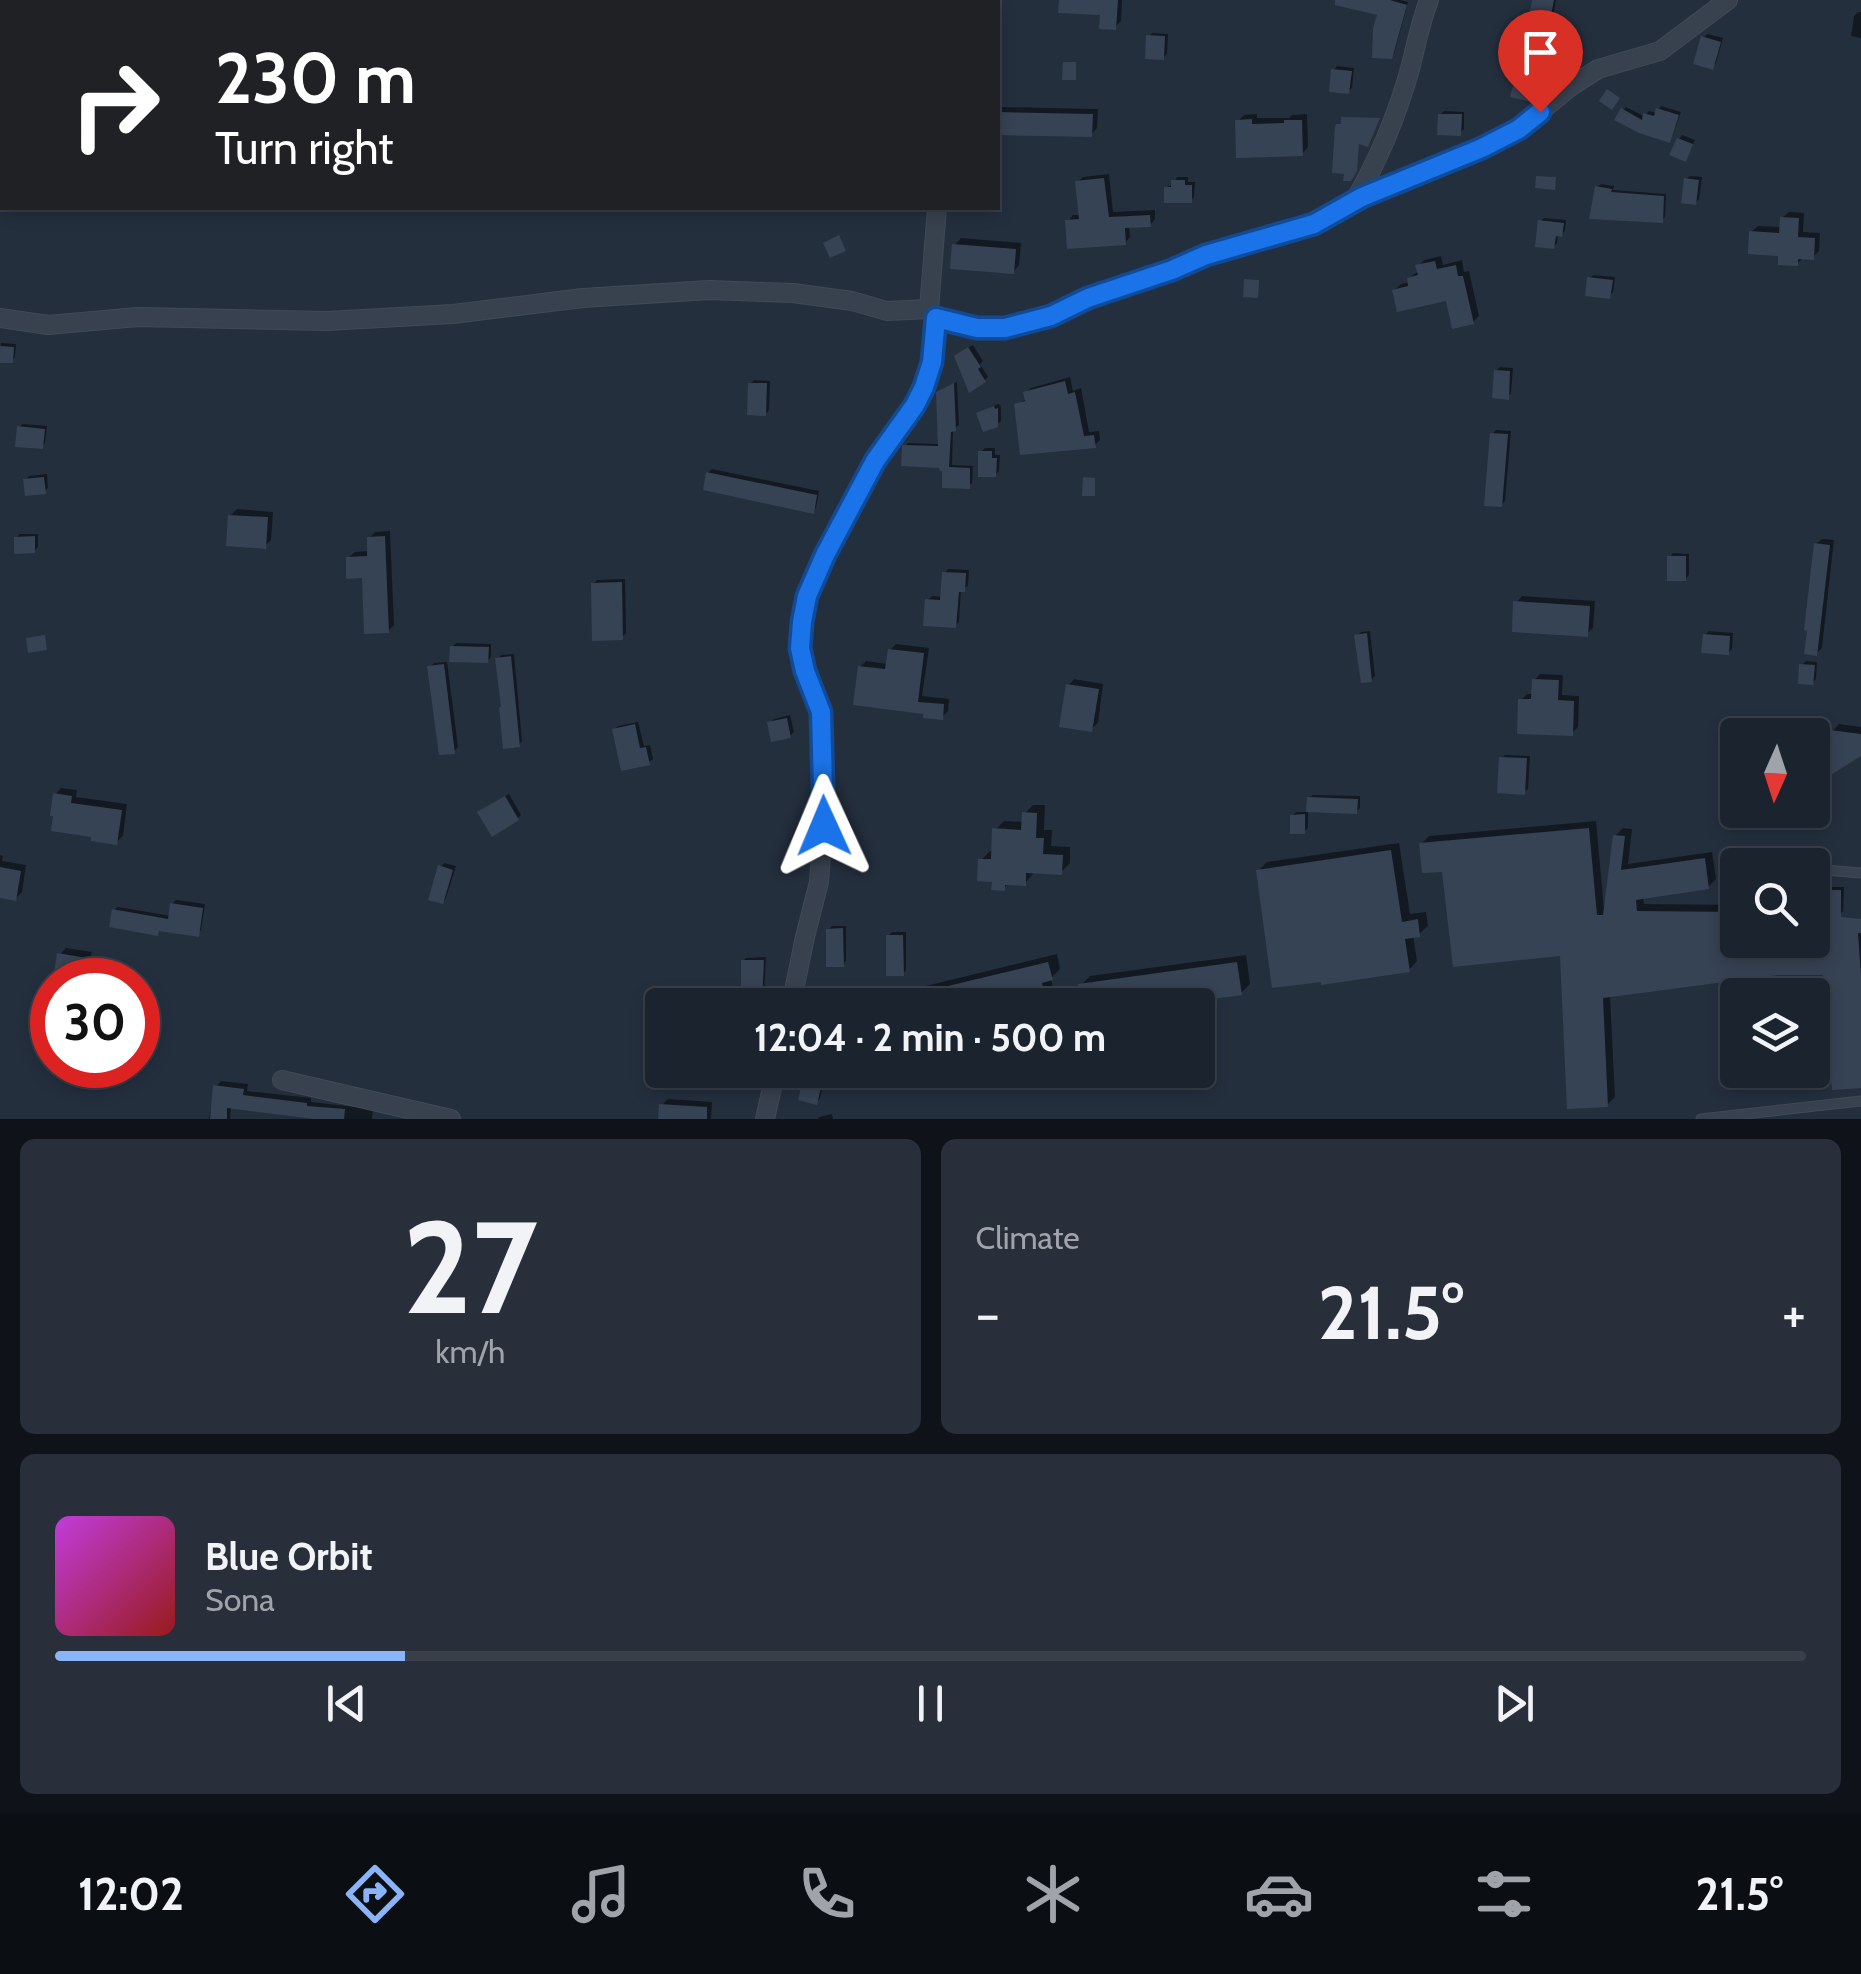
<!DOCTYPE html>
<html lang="en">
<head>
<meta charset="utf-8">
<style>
  body { margin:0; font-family:Cabin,sans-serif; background:#282f3a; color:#f1f3f6; height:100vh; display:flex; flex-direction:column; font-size:38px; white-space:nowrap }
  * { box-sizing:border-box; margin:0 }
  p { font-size:32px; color:#a0a4aa }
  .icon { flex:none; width:55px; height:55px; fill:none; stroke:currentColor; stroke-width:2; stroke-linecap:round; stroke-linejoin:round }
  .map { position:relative; height:1119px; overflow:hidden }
  .drawer { display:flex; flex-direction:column; gap:20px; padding:20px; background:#0f1319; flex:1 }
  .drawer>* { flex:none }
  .guide { position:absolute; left:0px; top:0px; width:1000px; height:210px; box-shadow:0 5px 15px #0003,0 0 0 2px #39404a; background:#202124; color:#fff; overflow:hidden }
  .needle { width:65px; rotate:183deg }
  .controls { position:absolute; left:1720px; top:718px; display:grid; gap:20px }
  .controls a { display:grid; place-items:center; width:110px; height:110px; border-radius:10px; background:#1b232e; box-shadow:0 5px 15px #0003,0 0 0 2px #39404a; font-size:50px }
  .speed { position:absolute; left:30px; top:958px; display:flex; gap:20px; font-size:50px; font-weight:700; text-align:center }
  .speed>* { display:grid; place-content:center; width:130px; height:130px; border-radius:50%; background:#1b232e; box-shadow:0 5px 15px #0003,0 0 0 2px #39404a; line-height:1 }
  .speed .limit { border:15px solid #d22; background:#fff; color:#111 }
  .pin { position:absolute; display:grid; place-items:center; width:85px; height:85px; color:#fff; margin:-102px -42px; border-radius:50% 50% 50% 0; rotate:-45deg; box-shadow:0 0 10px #0007 }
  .pin .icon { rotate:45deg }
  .me { position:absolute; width:110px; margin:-55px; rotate:359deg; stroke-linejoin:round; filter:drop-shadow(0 0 8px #0008) }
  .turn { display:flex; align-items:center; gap:35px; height:210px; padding:0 50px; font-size:45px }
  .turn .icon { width:130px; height:130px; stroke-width:2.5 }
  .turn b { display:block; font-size:70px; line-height:85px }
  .big { font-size:75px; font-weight:700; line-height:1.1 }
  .drawer .widget { flex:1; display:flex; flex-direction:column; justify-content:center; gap:15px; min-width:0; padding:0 35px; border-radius:15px; background:#282f3a }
  .drawer .dial { align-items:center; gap:0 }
  .dial b { font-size:130px; line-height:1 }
  .song { display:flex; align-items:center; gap:30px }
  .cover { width:120px; height:120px; border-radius:15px; background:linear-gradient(135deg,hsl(290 70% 55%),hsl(0 70% 35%)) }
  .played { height:10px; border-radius:5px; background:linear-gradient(90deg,#8ab4f8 20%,#39404a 20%) }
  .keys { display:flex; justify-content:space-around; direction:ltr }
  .heat { display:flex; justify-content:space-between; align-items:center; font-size:55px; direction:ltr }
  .drawer .tiles { flex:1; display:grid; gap:20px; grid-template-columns:1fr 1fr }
  .widget:last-child { grid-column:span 2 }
  .trip { position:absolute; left:645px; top:988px; width:570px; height:100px; border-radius:10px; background:#1b232e; box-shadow:0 5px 15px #0003,0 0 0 2px #39404a; font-weight:700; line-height:100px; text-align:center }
  .tab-bar { display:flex; height:160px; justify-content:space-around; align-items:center; background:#0b0e12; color:#a0a4aa }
  .tab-bar .icon { width:70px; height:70px }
  .tab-bar .selected { color:#8ab4f8 }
  .tab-bar b { font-size:45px; color:#f1f3f6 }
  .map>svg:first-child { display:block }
  .shadow { fill:#0007 }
  .building { fill:#364354 }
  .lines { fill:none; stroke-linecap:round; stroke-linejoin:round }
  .service-casing { stroke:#414a57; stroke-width:11 }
  .minor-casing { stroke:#414a57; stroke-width:20 }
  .service { stroke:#38414e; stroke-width:9 }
  .minor { stroke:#38414e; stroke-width:18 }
  .route-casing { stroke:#114b97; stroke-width:25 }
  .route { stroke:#1a73e8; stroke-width:18 }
</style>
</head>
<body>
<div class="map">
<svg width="1861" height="1119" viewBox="0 0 1861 1119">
  <rect width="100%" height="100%" fill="#242f3e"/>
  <!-- shadow -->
  <g class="shadow">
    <polygon points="1061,0 1122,0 1121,21 1115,27 1102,12"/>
    <polygon points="1361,0 1400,0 1408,2 1394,54 1391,57 1380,13"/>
    <polygon points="1534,0 1556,0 1544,60 1534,95 1530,99 1539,68 1523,64 1530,64 1537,30"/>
    <polygon points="1858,12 1861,12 1861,38 1851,36 1854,16"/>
    <polygon points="1152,33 1168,34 1167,54 1163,58 1148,37"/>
    <polygon points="1707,34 1723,38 1716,63 1712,67 1704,38"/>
    <polygon points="1337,66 1354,68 1352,88 1348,91 1334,70"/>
    <polygon points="1661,106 1681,112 1672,137 1669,141 1623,110 1626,107 1644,116 1649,111 1657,113"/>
    <polygon points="998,107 1098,109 1097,128 1091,135 998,132"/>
    <polygon points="1444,111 1464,112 1464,129 1460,133 1440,115"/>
    <polygon points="1257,114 1257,118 1289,118 1292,115 1307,114 1308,147 1302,154 1238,121 1244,115"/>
    <polygon points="1682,135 1695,140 1685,159 1679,139"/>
    <polygon points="1109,174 1113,212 1155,210 1155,219 1150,225 1129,226 1130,237 1125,243 1068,221 1073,215 1081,215 1078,182 1083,177"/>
    <polygon points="1690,176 1702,177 1699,199 1696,202 1686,179"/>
    <polygon points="1177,177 1188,177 1188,182 1195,182 1194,197 1191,201 1166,188 1173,184"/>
    <polygon points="1601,184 1614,186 1613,190 1666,194 1665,217 1662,220 1597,187"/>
    <polygon points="1789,212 1804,213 1803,232 1820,233 1819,251 1813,257 1804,257 1797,264 1751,232 1758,226 1782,227 1782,218"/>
    <polygon points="1544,218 1566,220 1565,231 1561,234 1558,234 1557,243 1554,246 1540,222"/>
    <polygon points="961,238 1021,243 1019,265 1013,272 955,245"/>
    <polygon points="1441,256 1443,265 1462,260 1464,272 1469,271 1479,316 1473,322 1448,298 1395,290 1401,284 1410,282 1409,278 1419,271 1418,266 1424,260"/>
    <polygon points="1593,275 1615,277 1613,292 1609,296 1590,278"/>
    <polygon points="1,343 16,344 15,357 12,361 0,360"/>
    <polygon points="973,345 983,361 980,364 988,377 985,380 961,352"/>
    <polygon points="1500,367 1513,368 1511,393 1508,397 1496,371"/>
    <polygon points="1070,377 1073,391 1081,388 1089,432 1099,431 1100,440 1094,446 1017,405 1027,398 1026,393 1031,388"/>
    <polygon points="754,380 770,381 769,410 766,414 750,384"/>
    <polygon points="957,382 959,425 953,429 952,465 973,466 972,483 969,486 945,468 905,446 908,443 941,444 942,389"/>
    <polygon points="998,404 1001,406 1001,421 996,425 979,413"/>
    <polygon points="23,424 47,426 45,443 42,447 19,427"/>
    <polygon points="1496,430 1511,431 1505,501 1501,505 1492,434"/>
    <polygon points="985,448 995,448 995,455 1000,455 999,471 995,475 981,452"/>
    <polygon points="712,469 819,491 816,508 813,511 708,473"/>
    <polygon points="47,474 48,488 44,492 26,480 29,476"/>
    <polygon points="237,509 273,512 271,540 265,546 230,516"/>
    <polygon points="390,531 394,625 388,631 365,576 348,558 355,552 369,551 369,538 375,532"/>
    <polygon points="20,534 38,534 38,547 34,551 16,538"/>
    <polygon points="1822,539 1834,540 1822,648 1816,653 1816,544"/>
    <polygon points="1673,553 1689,554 1689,575 1685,579 1670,557"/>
    <polygon points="948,569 969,570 968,586 961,589 959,622 955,626 928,600 932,596 943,597 945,573"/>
    <polygon points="625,579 626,633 622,637 593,584 597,580"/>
    <polygon points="1522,596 1595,601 1593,628 1587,634 1516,603"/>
    <polygon points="1370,631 1375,676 1371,680 1357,636 1361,632"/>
    <polygon points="1709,631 1733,633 1732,649 1728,653 1705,635"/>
    <polygon points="456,643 491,644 491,657 487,661 452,647"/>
    <polygon points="896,644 929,648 922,696 949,699 948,711 942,717 860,667 866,661 888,664 890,650"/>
    <polygon points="514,654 522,741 519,745 498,659 501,655"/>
    <polygon points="1806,661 1817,662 1816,679 1812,682 1802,665"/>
    <polygon points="447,662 458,747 454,751 430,667 434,663"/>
    <polygon points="1540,674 1563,675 1562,695 1579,696 1578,727 1572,733 1521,700 1527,694 1534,694 1534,680"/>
    <polygon points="1074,679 1103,684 1098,723 1091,729 1068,686"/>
    <polygon points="790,715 794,732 790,736 770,723 774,719"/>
    <polygon points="638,722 644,746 650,745 653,759 649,762 614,730 618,726"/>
    <polygon points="1839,724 1861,727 1861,753 1829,757 1833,731"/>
    <polygon points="1505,755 1530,756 1528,789 1524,792 1502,758"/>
    <polygon points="61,788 77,790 76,797 127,804 123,836 116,842 55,795"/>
    <polygon points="509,794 521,815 518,818 484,809"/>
    <polygon points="1313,795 1360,796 1360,808 1356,812 1309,798"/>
    <polygon points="1033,805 1045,805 1044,830 1052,830 1051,846 1070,847 1070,863 1061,872 1034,871 1033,874 1025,883 1010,882 1004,888 994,880 981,860 990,851 994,851 995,830 1004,821 1024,822 1024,814"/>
    <polygon points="1296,812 1308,812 1308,828 1304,832 1292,816"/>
    <polygon points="1596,821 1604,909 1615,836 1623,828 1632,829 1628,864 1712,852 1716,879 1708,887 1643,897 1644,904 1738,905 1738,940 1812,940 1812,933 1861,932 1861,1086 1825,972 1778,973 1610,995 1615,1097 1607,1105 1562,954 1444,869 1421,844 1429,836"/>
    <polygon points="1399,843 1410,914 1426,912 1428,926 1419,934 1413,935 1417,961 1409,970 1258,871 1267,862"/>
    <polygon points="0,855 3,856 2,861 26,865 22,892 16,898 0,896"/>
    <polygon points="444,863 456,866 446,898 443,902 441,867"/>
    <polygon points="1812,887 1844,887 1843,911 1840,914 1812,914"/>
    <polygon points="176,900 205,904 201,930 198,934 161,929 157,933 114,910 118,907 171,916 172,904"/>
    <polygon points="832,926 846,926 846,961 842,965 828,930"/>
    <polygon points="892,932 906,932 906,970 903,974 888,936"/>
    <polygon points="66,948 92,952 87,980 55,980 60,954"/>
    <polygon points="1057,954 1060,969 1051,978 1056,1005 873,1005 881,997"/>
    <polygon points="1246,955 1250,984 1241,993 1150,1005 1083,1005 1081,985 1090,976"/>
    <polygon points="766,957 764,995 777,996 776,1005 739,1005 740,991 744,987 743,961 746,958"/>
    <polygon points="807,1070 827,1070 820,1098 817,1102"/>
    <polygon points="221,1081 248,1084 247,1091 311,1098 311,1102 373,1109 372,1119 330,1119 231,1106 230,1119 209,1119 210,1112 213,1108 216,1087"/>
    <polygon points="668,1099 712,1102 711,1119 660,1119 661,1106"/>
    <polygon points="832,1114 833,1119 818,1119 819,1117"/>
  </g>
  <!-- building -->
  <g class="building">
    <polygon points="1059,0 1118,0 1116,30 1099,29 1100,15 1058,13"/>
    <polygon points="1335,0 1390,0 1407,5 1392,59 1372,58 1373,28 1377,15 1335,5"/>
    <polygon points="1532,0 1554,0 1541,67 1540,66 1531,102 1510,97 1518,65 1527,67 1534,32 1526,31"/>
    <polygon points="1146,35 1165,36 1164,60 1145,59"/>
    <polygon points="1701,36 1721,42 1713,70 1693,64"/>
    <polygon points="1063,62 1076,62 1076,80 1062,80"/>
    <polygon points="1331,69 1352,71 1349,94 1329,92"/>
    <polygon points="1607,89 1620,98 1612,110 1599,101"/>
    <polygon points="1621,108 1642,120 1643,113 1654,116 1656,108 1679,115 1670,143 1639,133 1614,120"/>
    <polygon points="998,112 1093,114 1092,137 998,135"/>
    <polygon points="1438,114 1462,114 1461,136 1437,135"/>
    <polygon points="1341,117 1380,118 1368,147 1359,144 1357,171 1351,181 1343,181 1344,174 1332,173 1335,127 1336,124 1341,124"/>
    <polygon points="1252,119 1252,124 1284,123 1284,120 1302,120 1303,156 1236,158 1235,120"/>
    <polygon points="1677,138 1693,144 1686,162 1669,155"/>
    <polygon points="1536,176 1556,177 1555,190 1535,188"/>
    <polygon points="1104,178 1109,217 1150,215 1151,227 1125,228 1126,245 1067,249 1065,220 1079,219 1075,181"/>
    <polygon points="1684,178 1699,180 1696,205 1681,203"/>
    <polygon points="1171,180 1185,180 1185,185 1192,185 1192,203 1164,203 1164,187 1171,187"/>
    <polygon points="1595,186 1612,189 1611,192 1664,196 1663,223 1589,219"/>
    <polygon points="1780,217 1799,218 1798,237 1815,238 1814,260 1798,259 1798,266 1778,265 1778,256 1748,254 1749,231 1779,233"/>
    <polygon points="1538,220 1564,223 1562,237 1556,236 1554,249 1535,247"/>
    <polygon points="839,235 846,251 830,258 823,243"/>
    <polygon points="952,244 1016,249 1014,274 950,269"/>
    <polygon points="1435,261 1437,269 1456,265 1458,276 1463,276 1474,324 1452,329 1446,301 1397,312 1392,290 1408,286 1407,278 1418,275 1415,265"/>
    <polygon points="1587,277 1613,280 1610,299 1585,296"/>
    <polygon points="1244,279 1259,280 1258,298 1243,297"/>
    <polygon points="0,346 14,347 13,363 0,363"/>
    <polygon points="968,347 981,367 978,369 986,382 969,393 954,356"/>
    <polygon points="1494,370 1510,371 1509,400 1492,398"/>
    <polygon points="1065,381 1068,394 1075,392 1084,436 1094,435 1096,448 1020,455 1014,404 1025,401 1023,392"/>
    <polygon points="748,383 767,383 766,416 747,415"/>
    <polygon points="954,383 956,431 951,432 949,467 970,468 970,489 942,488 942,471 940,471 939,468 901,466 902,445 938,446 936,392"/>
    <polygon points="994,406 995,409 998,408 998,427 983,432 976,413"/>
    <polygon points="17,426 45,429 43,449 15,447"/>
    <polygon points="1490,433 1508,434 1502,507 1484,506"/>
    <polygon points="978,451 992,451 992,458 997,458 996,477 978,477"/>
    <polygon points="706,472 817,495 814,514 703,490"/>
    <polygon points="44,477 46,494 25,496 23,479"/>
    <polygon points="1083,477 1095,478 1095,496 1082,496"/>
    <polygon points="228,515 268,517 266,549 226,546"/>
    <polygon points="35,536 35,553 14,554 14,537"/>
    <polygon points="385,536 389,633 364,634 362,578 346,579 346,557 367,556 367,537"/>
    <polygon points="1814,543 1830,545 1817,656 1804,654 1807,631 1804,630"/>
    <rect x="1667" y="556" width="19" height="25"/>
    <polygon points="942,572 966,573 965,592 959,592 956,628 923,626 925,599 940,600"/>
    <polygon points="622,582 623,640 592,641 591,583"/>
    <polygon points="1513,601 1590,606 1588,637 1512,632"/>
    <polygon points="1367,633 1372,682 1361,683 1354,635"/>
    <polygon points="1703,634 1730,636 1729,655 1701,653"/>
    <polygon points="45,635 47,650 28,653 26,638"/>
    <polygon points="450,646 489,647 488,663 449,662"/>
    <polygon points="888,649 924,653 918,702 944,704 943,720 923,718 923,714 853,705 858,666 885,669"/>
    <polygon points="511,656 520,747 503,749 499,707 501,707 495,658"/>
    <polygon points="444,664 455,754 439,755 427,666"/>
    <polygon points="1799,664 1815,665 1813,685 1798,684"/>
    <polygon points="1532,679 1559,680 1558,700 1574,701 1573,736 1517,734 1518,699 1531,699"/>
    <polygon points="1066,684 1099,689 1092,732 1059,727"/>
    <polygon points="787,718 791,738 771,742 767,722"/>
    <polygon points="635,724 640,748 646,747 650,765 621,771 612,729"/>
    <polygon points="1830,730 1861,734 1861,756 1829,776 1820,762 1826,758"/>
    <polygon points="1499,757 1527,758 1525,795 1497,793"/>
    <polygon points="53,793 72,796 71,803 122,810 117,845 91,841 91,837 51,831 53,816 50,816"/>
    <polygon points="505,796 519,820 492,837 477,812"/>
    <polygon points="1307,797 1358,799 1357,814 1306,812"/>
    <polygon points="1022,812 1037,813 1036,838 1044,838 1043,854 1063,855 1062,875 1026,873 1026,886 1005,885 1005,891 991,890 992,882 977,881 978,859 991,859 992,828 1021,830"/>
    <polygon points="1305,814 1305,834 1290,834 1290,815"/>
    <polygon points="1589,828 1597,915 1603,915 1613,835 1625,836 1621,870 1705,858 1709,889 1636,900 1637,911 1738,912 1738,942 1820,940 1820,913 1812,913 1812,890 1841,890 1841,917 1861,919 1861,933 1858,933 1861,975 1861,1088 1832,1090 1823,975 1778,975 1603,998 1608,1107 1567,1109 1560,956 1453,967 1442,872 1422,873 1419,843"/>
    <polygon points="1391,850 1402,922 1418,919 1420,937 1405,939 1410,972 1321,985 1321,982 1272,988 1256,870"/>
    <polygon points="438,865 453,870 443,904 428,900"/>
    <polygon points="0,867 21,871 16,901 0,898"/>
    <polygon points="170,903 203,908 199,937 159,931 158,936 109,927 112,909 168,919"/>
    <polygon points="843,928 844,967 826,967 826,929"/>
    <polygon points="886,935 903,935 904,976 886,976"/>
    <polygon points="57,953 87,958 84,980 53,980"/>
    <polygon points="741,960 764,960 762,1005 737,1005 737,990 741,990"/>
    <polygon points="1048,962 1053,980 1042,983 1045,996 1006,1005 890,1005 889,1000"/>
    <polygon points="1237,962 1242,995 1169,1005 1081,1005 1078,984"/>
    <polygon points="805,1070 825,1070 817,1105 798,1100"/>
    <polygon points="887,1070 927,1070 927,1075 890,1084"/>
    <polygon points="213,1085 244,1089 243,1095 307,1103 307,1106 345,1109 344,1119 314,1119 227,1108 227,1119 210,1119"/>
    <polygon points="659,1104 707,1107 707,1119 658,1119"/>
  </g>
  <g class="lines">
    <defs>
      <g id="service">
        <polyline points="1765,864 1771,865"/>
        <polyline points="1812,869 1861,873"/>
        <polyline points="1701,1119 1861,1101"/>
      </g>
      <g id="minor">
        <polyline points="972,2 972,0"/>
        <path d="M1355,200C1379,159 1397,115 1410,69C1416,46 1420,23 1429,0"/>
        <polyline points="929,309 937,208"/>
        <polyline points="0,318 48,325 138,317 327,321 453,314 583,298 709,290 793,293 852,301 887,311 929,309 937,318 959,325 977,328 1005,328 1051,316 1088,297 1172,270 1206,255 1314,225 1362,197 1483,149 1519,129 1570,87 1598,69 1660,51 1728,0"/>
        <polyline points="791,1005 805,937 819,882 823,827 821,712 805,671 800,649 802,621 807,596 853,502 875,461 915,405 924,387 932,362 937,318"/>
        <polyline points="282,1080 451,1119"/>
        <polyline points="765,1119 776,1070"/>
      </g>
    </defs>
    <!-- service casing -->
    <use href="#service" class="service-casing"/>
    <!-- minor casing -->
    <use href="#minor" class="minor-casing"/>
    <!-- service -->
    <use href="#service" class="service"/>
    <!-- minor -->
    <use href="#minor" class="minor"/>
  </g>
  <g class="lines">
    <defs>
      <polyline id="route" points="824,826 821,712 805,671 800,648 802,622 807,596 825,555 875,461 915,405 924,387 932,362 936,318 977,328 1005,328 1051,316 1088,298 1172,270 1206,255 1314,224 1362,197 1482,148 1519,129 1540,112"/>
    </defs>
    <!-- route casing -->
    <use href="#route" class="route-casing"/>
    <!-- route -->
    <use href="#route" class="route"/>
  </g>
</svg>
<div class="controls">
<a><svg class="needle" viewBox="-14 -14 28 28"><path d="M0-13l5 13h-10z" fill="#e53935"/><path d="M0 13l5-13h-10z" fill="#a0a4aa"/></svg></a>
<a><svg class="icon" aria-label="search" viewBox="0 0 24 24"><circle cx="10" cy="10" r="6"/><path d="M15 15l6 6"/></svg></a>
<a><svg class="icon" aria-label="layers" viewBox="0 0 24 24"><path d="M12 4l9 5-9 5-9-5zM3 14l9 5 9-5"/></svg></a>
</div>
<div class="speed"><div class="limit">30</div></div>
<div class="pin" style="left:1540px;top:112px;background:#d93025"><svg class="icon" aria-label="arrive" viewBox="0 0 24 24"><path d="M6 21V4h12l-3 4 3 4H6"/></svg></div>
<svg class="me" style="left:824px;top:826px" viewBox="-20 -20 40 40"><path d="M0-17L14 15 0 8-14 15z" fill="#1a73e8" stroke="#fff" stroke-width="4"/></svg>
<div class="trip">12:04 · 2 min · 500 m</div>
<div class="guide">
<div class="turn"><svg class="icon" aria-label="right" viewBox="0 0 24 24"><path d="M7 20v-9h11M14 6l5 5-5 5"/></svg><div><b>230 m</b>Turn right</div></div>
</div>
</div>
<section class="drawer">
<div class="tiles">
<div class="widget dial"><b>27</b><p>km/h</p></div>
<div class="widget"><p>Climate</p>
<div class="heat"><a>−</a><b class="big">21.5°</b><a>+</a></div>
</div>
<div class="widget">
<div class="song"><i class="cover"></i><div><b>Blue Orbit</b><p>Sona</p></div></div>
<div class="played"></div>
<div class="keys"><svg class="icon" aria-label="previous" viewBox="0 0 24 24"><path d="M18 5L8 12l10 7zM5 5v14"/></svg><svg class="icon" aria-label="pause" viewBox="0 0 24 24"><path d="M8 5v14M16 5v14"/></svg><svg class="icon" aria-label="next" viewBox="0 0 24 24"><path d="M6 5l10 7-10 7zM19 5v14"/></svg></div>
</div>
</div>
</section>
<nav class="tab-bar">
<b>12:02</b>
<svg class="icon selected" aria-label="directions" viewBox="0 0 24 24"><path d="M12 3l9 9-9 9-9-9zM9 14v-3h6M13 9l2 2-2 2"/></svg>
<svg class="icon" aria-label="music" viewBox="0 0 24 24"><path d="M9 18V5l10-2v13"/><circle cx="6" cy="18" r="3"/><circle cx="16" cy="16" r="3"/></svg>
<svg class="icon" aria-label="phone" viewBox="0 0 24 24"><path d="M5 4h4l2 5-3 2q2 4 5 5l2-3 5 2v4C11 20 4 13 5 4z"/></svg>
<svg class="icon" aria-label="climate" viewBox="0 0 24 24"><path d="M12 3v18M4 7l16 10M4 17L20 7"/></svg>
<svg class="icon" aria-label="car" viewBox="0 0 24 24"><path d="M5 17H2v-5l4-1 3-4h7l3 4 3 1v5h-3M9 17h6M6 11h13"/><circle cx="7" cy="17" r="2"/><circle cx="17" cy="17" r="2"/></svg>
<svg class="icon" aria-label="filters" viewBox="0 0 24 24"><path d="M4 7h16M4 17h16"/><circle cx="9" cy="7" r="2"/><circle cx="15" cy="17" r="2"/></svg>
<b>21.5°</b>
</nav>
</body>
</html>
